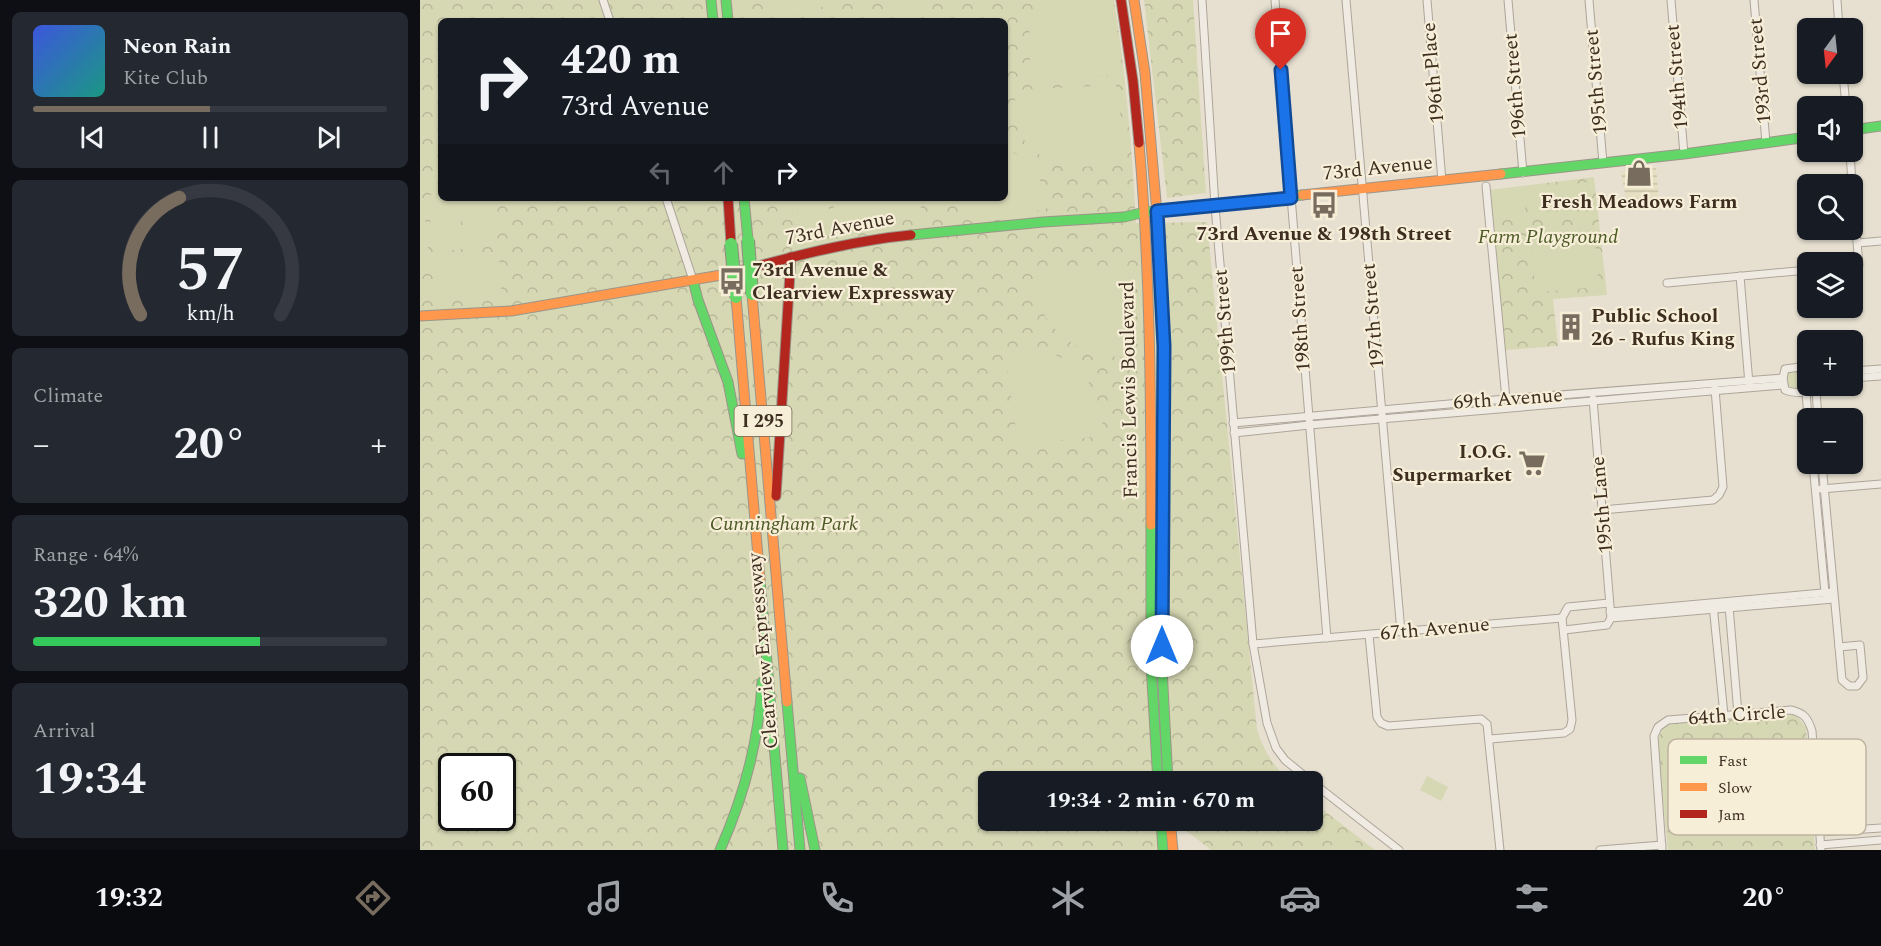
<!DOCTYPE html>
<html lang="en">
<head>
<meta charset="utf-8">
<style>
  body { margin:0; font-family:Spectral,serif; background:#242831; color:#f1f3f6; height:100vh; display:flex; flex-direction:column; font-size:22px; white-space:nowrap }
  * { box-sizing:border-box; margin:0 }
  p { font-size:20px; color:#9ea1a6 }
  .icon { flex:none; width:33px; height:33px; fill:none; stroke:currentColor; stroke-width:2; stroke-linecap:round; stroke-linejoin:round }
  .map { position:relative; flex:1; overflow:hidden }
  .drawer { display:flex; flex-direction:column; gap:12px; padding:12px; background:#0d0f14; width:420px }
  .drawer>* { flex:none }
  .guide { position:absolute; left:18px; top:18px; width:570px; height:183px; border-radius:9px; box-shadow:0 2px 4px #0004; background:#171b24; color:#f1f3f6; overflow:hidden }
  .needle { width:39px; rotate:195deg }
  .buttons { position:absolute; left:1377px; top:18px; display:grid; gap:12px }
  .buttons a { display:grid; place-items:center; width:66px; height:66px; border-radius:9px; background:#171b24; box-shadow:0 2px 4px #0004; font-size:30px }
  .speed { position:absolute; left:18px; top:753px; display:flex; gap:12px; font-size:30px; font-weight:700; text-align:center }
  .speed>* { display:grid; place-content:center; width:78px; height:78px; border-radius:50%; background:#171b24; box-shadow:0 2px 4px #0004; line-height:1 }
  .speed .limit { border:3px solid #111; border-radius:9px; background:#fff; color:#111 }
  .pin { position:absolute; display:grid; place-items:center; width:51px; height:51px; color:#fff; margin:-62px -26px; border-radius:50% 50% 50% 0; rotate:-45deg; box-shadow:0 0 6px #0007 }
  .pin .icon { rotate:45deg }
  .me { position:absolute; width:66px; margin:-33px; rotate:0deg; stroke-linejoin:round; filter:drop-shadow(0 0 4px #0008) }
  .turn { display:flex; align-items:center; gap:21px; height:126px; padding:0 24px; font-size:27px }
  .turn .icon { width:78px; height:78px; stroke-width:2.5 }
  .turn b { display:block; font-size:42px; line-height:51px }
  .lanes { display:flex; align-items:center; height:57px; padding:0 24px; background:#0003; justify-content:center; gap:30px; direction:ltr }
  .lanes .off { opacity:.35 }
  .big { font-size:45px; font-weight:700; line-height:1.1 }
  .drawer .card { flex:1; display:flex; flex-direction:column; justify-content:center; gap:9px; min-width:0; padding:0 21px; border-radius:9px; background:#242831 }
  .drawer .dial { align-items:center; gap:0 }
  .dial svg { height:156px; overflow:visible; fill:none; stroke:#363941; stroke-width:7; stroke-linecap:round; text-anchor:middle }
  .dial text { fill:#f1f3f6; stroke:none }
  .song { display:flex; align-items:center; gap:18px }
  .cover { width:72px; height:72px; border-radius:9px; background:linear-gradient(135deg,hsl(230 70% 55%),hsl(170 70% 35%)) }
  .played { height:6px; border-radius:3px; background:linear-gradient(90deg,#786c5e 50%,#363941 50%) }
  .keys { display:flex; justify-content:space-around; direction:ltr }
  .heat { display:flex; justify-content:space-between; align-items:center; font-size:33px; direction:ltr }
  .charge { height:9px; border-radius:4px; background:linear-gradient(90deg,#34c759 64%,#363941 0) }
  .trip { position:absolute; left:558px; top:771px; width:345px; height:60px; border-radius:9px; background:#171b24; box-shadow:0 2px 4px #0004; font-weight:700; line-height:60px; text-align:center }
  .menu { display:flex; height:96px; justify-content:space-around; align-items:center; background:#090b0e; color:#9ea1a6 }
  .menu .icon { width:42px; height:42px }
  .menu .selected { color:#786c5e }
  .menu b { font-size:27px; color:#f1f3f6 }
  main { display:flex; flex:1; min-height:0 }
  .map>svg:first-child { display:block }
  .farmland { fill:url(#farmland-rules) }
  .forest { fill:url(#forest-crowns); fill-rule:evenodd }
  .garden { fill:#d6d7b3 }
  .lines { fill:none; stroke-linecap:round; stroke-linejoin:round }
  .street-casing { stroke:#ada599; stroke-width:9 }
  .fast-casing { stroke:#9c958a; stroke-width:11 }
  .slow-casing { stroke:#9c958a; stroke-width:11 }
  .jam-casing { stroke:#9c958a; stroke-width:11 }
  .street { stroke:#efebe3; stroke-width:7 }
  .fast { stroke:#63d668; stroke-width:9 }
  .slow { stroke:#ff974d; stroke-width:9 }
  .jam { stroke:#b3261e; stroke-width:9 }
  .fast-bridge-casing { stroke:#928b80; stroke-width:14; stroke-linecap:butt }
  .fast-bridge { stroke:#63d668; stroke-width:12 }
  .route-casing { stroke:#114b97; stroke-width:15 }
  .route { stroke:#1a73e8; stroke-width:10 }
  .labels { text-anchor:middle; dominant-baseline:central; stroke-width:4.5; stroke-linejoin:round; paint-order:stroke }
  .shield { fill:#f7eed8; stroke:#756857; stroke-width:1.5 }
  .shield-label { font-size:18px; font-weight:bold; fill:#3d2e20 }
  .street-label { font-size:20px; fill:#3d2e20; stroke:#f7eed8 }
  .poi-label { font-size:20px; font-weight:bold; fill:#3d2e20; stroke:#f7eed8 }
  .park-label { font-size:20px; font-style:italic; fill:#4d5a26; stroke:#f7eed8 }
  .key { fill:#f7eed8; stroke:#bfb4a1; stroke-width:1.5 }
  .key-label { font-size:16px; fill:#3d2e20 }
</style>
</head>
<body>
<main>
<section class="drawer">
<div class="card">
<div class="song"><i class="cover"></i><div><b>Neon Rain</b><p>Kite Club</p></div></div>
<div class="played"></div>
<div class="keys"><svg class="icon" aria-label="previous" viewBox="0 0 24 24"><path d="M18 5L8 12l10 7zM5 5v14"/></svg><svg class="icon" aria-label="pause" viewBox="0 0 24 24"><path d="M8 5v14M16 5v14"/></svg><svg class="icon" aria-label="next" viewBox="0 0 24 24"><path d="M6 5l10 7-10 7zM19 5v14"/></svg></div>
</div>
<div class="card dial"><svg viewBox="0 0 100 80">
<path d="M14 69A42 42 0 1 1 86 69"/>
<path d="M14 69A42 42 0 0 1 34 9" stroke="#786c5e"/>
<text x="50" y="56" font-size="32" font-weight="700">57</text>
<text x="50" y="72" font-size="11">km/h</text>
</svg></div>
<div class="card"><p>Climate</p>
<div class="heat"><a>−</a><b class="big">20°</b><a>+</a></div>
</div>
<div class="card"><p>Range · 64%</p><b class="big">320 km</b><div class="charge"></div></div>
<div class="card"><p>Arrival</p><b class="big">19:34</b></div>
</section>
<div class="map">
<svg width="1461" height="850" viewBox="0 0 1461 850">
  <defs>
    <pattern id="farmland-rules" width="6" height="5" patternUnits="userSpaceOnUse" patternTransform="scale(1.5)"><rect width="6" height="5" fill="#e6dfc2"/><path d="M0 2.5h6" fill="none" stroke="#c6c0a6"/></pattern>
    <pattern id="forest-crowns" width="20" height="18" patternUnits="userSpaceOnUse" patternTransform="scale(1.5)"><rect width="20" height="18" fill="#d6d7b3"/><path d="M2 6a3 3 0 1 1 6 0M12 15a3 3 0 1 1 6 0" fill="none" stroke="#b9b99a"/></pattern>
  </defs>
  <rect width="100%" height="100%" fill="#e7e0d1"/>
  <!-- farmland -->
  <polygon class="farmland" points="1236,168 1239,201 1207,205 1201,172"/>
  <!-- forest -->
  <g class="forest">
    <path d="M0,0H694C706,74 712,148 716,223L787,222L837,730C844,751 853,766 870,781L568,782V820L737,821L739,850H0ZM21,21H585V198H21ZM32,766H82V818H32Z"/>
    <polygon points="724,0 773,0 786,193 747,198"/>
    <polygon points="1174,177 1187,295 1133,299 1138,346 1085,350 1071,190"/>
    <polygon points="1387,371 1388,386 1413,386 1373,390 1367,385 1366,377 1368,372"/>
    <polygon points="1376,715 1386,727 1395,850 1248,850 1237,742 1242,729 1252,723"/>
    <polygon points="893,802 955,850 791,850 754,821 892,820"/>
  </g>
  <!-- garden -->
  <g class="garden">
    <path d="M357,0H408C397,17 376,16 357,16Z"/>
    <polygon points="454,0 503,0 503,10 480,12"/>
    <polygon points="623,0 693,0 703,75 612,80 608,40 613,10"/>
    <path d="M696,85L707,165C674,168 620,171 602,136C595,122 595,105 595,90Z"/>
    <path d="M585,148C614,163 624,177 626,210L554,216L552,198H585Z"/>
    <polygon points="1168,182 1171,204 1144,207 1141,186"/>
    <polygon points="1103,186 1106,216 1074,219 1071,190"/>
    <polygon points="1133,187 1136,208 1109,212 1106,190"/>
    <polygon points="21,194 21,198 39,198 43,249 13,252 8,195"/>
    <polygon points="43,198 74,198 78,246 47,248"/>
    <polygon points="376,198 404,198 410,211 410,227 380,232"/>
    <polygon points="412,198 449,198 451,220 417,228"/>
    <polygon points="455,198 501,198 501,212 458,217"/>
    <polygon points="0,207 4,207 9,263 0,263"/>
    <polygon points="1174,229 1179,287 1121,292 1115,288 1111,234"/>
    <polygon points="79,255 81,293 16,297 14,259"/>
    <path d="M708,267L716,356C676,362 633,342 619,303C616,295 617,284 616,275Z"/>
    <path d="M612,348C621,351 631,353 640,357C670,371 684,404 683,436L598,445L585,352Z"/>
    <polygon points="1007,776 1028,787 1021,801 1000,790"/>
    <polygon points="922,832 946,850 908,850"/>
  </g>
  <g class="lines">
    <defs>
      <g id="street">
        <polyline points="183,0 190,21"/>
        <polyline points="782,0 795,206 833,644 847,723 856,748 865,760 892,782"/>
        <polyline points="855,0 907,638"/>
        <polyline points="926,0 981,632"/>
        <polyline points="1007,0 1022,181"/>
        <polyline points="1088,0 1103,173"/>
        <polyline points="1169,0 1183,163"/>
        <polyline points="1251,0 1264,154"/>
        <polyline points="1334,0 1346,143"/>
        <polyline points="1417,0 1419,28"/>
        <polyline points="1423,74 1426,106"/>
        <polyline points="1430,152 1432,184"/>
        <polyline points="1432,185 1439,265 1432,266"/>
        <polyline points="1066,186 1086,399"/>
        <polyline points="246,198 273,280"/>
        <polyline points="1438,243 1461,241"/>
        <polyline points="1320,276 1329,384"/>
        <polyline points="1247,283 1388,270"/>
        <path d="M1388,366L1365,369L1363,378L1365,390C1376,395 1409,392 1419,386"/>
        <polyline points="1432,371 1461,369"/>
        <polyline points="1432,378 1461,376"/>
        <polyline points="1396,391 1398,418"/>
        <polyline points="1386,392 1388,418"/>
        <polyline points="1173,399 1191,618"/>
        <polyline points="813,423 1086,399 1363,378"/>
        <polyline points="814,433 889,425 1363,385"/>
        <polyline points="1393,464 1405,593 1407,594"/>
        <polyline points="1402,464 1419,647"/>
        <polyline points="1401,489 1461,484"/>
        <polyline points="1182,510 1293,500 1299,495 1303,487 1295,389"/>
        <polyline points="1293,605 1304,715"/>
        <polyline points="1309,606 1318,714"/>
        <polyline points="1190,612 1413,592"/>
        <polyline points="1142,618 1148,607 1189,603"/>
        <polyline points="1191,618 1414,599"/>
        <polyline points="1144,630 1187,625 1191,618"/>
        <polyline points="949,635 957,717 961,723 968,726 1061,719 1067,724 1080,850"/>
        <polyline points="833,644 1142,618"/>
        <polygon points="1440,645 1443,678 1437,686 1429,686 1422,680 1419,647"/>
        <polyline points="1070,739 1144,733 1150,729 1152,720 1142,618"/>
        <polyline points="892,782 979,850"/>
        <polyline points="1400,832 1461,828"/>
        <polyline points="1400,845 1461,840"/>
        <polyline points="1180,850 1242,845"/>
        <path d="M1242,850L1234,736L1238,727L1248,720L1371,710C1384,713 1388,718 1392,731L1401,850"/>
      </g>
      <g id="fast">
        <polyline points="291,0 293,21"/>
        <polyline points="306,0 308,21"/>
        <polyline points="1432,130 1461,126"/>
        <polyline points="1081,174 1264,154 1388,137"/>
        <polyline points="324,198 328,240"/>
        <polyline points="737,214 744,346 742,668 748,782"/>
        <polyline points="491,235 623,222 704,217 725,212 882,195"/>
        <polyline points="273,280 278,300 308,382 322,454"/>
        <polyline points="731,525 731,664 738,782"/>
        <polyline points="340,580 363,850"/>
        <polyline points="367,702 380,850"/>
        <polyline points="380,778 395,850"/>
        <polyline points="741,820 743,850"/>
        <path d="M300,850C324,796 339,742 342,682"/>
      </g>
      <g id="slow">
        <polyline points="714,0 725,73 737,214"/>
        <path d="M719,143C730,270 731,397 731,525"/>
        <polyline points="882,195 1081,174"/>
        <polyline points="332,294 367,702"/>
        <polyline points="316,297 340,580"/>
        <polyline points="0,316 91,311 307,274 338,266"/>
        <polyline points="750,820 753,850"/>
      </g>
      <g id="jam">
        <polyline points="701,0 713,81 719,143"/>
        <polyline points="308,198 311,244"/>
        <path d="M338,266C387,253 439,240 491,235"/>
        <polyline points="356,496 371,257"/>
      </g>
    </defs>
    <!-- street casing -->
    <use href="#street" class="street-casing"/>
    <!-- fast casing -->
    <use href="#fast" class="fast-casing"/>
    <!-- slow casing -->
    <use href="#slow" class="slow-casing"/>
    <!-- jam casing -->
    <use href="#jam" class="jam-casing"/>
    <!-- street -->
    <use href="#street" class="street"/>
    <!-- fast -->
    <use href="#fast" class="fast"/>
    <!-- slow -->
    <use href="#slow" class="slow"/>
    <!-- jam -->
    <use href="#jam" class="jam"/>
    <defs>
      <g id="fast-bridge">
        <polyline points="328,240 332,294"/>
        <polyline points="311,244 316,297"/>
      </g>
    </defs>
    <!-- fast-bridge casing -->
    <use href="#fast-bridge" class="fast-bridge-casing"/>
    <!-- fast-bridge -->
    <use href="#fast-bridge" class="fast-bridge"/>
  </g>
  <g class="lines">
    <defs>
      <polyline id="route" points="742,646 744,346 737,211 871,198 861,70"/>
    </defs>
    <!-- route casing -->
    <use href="#route" class="route-casing"/>
    <!-- route -->
    <use href="#route" class="route"/>
  </g>
  <!-- icons -->
  <defs>
    <symbol id="shop-bare" viewBox="-9 -9 18 18"><path d="M-5-2.5h2.3a2.7 3.5 0 0 1 5.4 0H5L5.5 6h-11ZM-1.5-2.5h3a1.5 2.3 0 0 0-3 0Z" fill="#786c5e" stroke="#f7eed8" stroke-width="2.5" paint-order="stroke"/></symbol>
    <symbol id="bus-bare" viewBox="-9 -9 18 18"><path d="M-5-6H5V4H4V6H2V4H-2V6H-4V4H-5ZM-3.5-4V0h7V-4ZM-3.5 1.2v1.5H-2V1.2ZM2 1.2v1.5H3.5V1.2Z" fill="#786c5e" stroke="#f7eed8" stroke-width="2.5" paint-order="stroke"/></symbol>
    <symbol id="building-bare" viewBox="-9 -9 18 18"><path d="M-4-6H4V6H1V3H-1V6H-4ZM-2.5-4.3h1.7v1.8h-1.7ZM.8-4.3h1.7v1.8H.8ZM-2.5-1h1.7V.8h-1.7ZM.8-1h1.7V.8H.8Z" fill="#786c5e" stroke="#f7eed8" stroke-width="2.5" paint-order="stroke"/></symbol>
    <symbol id="supermarket-bare" viewBox="-9 -9 18 18"><path d="M-6-5.5h2.5l.6 2H6L4.5 2H-2.5L-4.4-4H-6ZM-1.5 3.2a1.3 1.3 0 1 0 .1 0ZM3 3.2a1.3 1.3 0 1 0 .1 0Z" fill="#786c5e" stroke="#f7eed8" stroke-width="2.5" paint-order="stroke"/></symbol>
  </defs>
  <g fill-rule="evenodd">
    <use href="#shop-bare" x="1200" y="154" width="38" height="38"/>
    <use href="#bus-bare" x="885" y="186" width="38" height="38"/>
    <use href="#bus-bare" x="293" y="262" width="38" height="38"/>
    <use href="#building-bare" x="1132" y="308" width="38" height="38"/>
    <use href="#supermarket-bare" x="1093" y="444" width="38" height="38"/>
  </g>
  <g class="labels">
    <!-- shield labels -->
    <rect class="shield" x="314.5" y="406" width="57" height="30" rx="4.5"/>
    <g class="shield-label">
      <text x="343" y="421">I 295</text>
    </g>
    <!-- street labels -->
    <g class="street-label">
      <text transform="translate(1340 71) rotate(-95)">193rd Street</text>
      <text transform="translate(1013 73) rotate(-95)">196th Place</text>
      <text transform="translate(1257 77) rotate(-95)">194th Street</text>
      <text transform="translate(1176 82) rotate(-95)">195th Street</text>
      <text transform="translate(1095 86) rotate(-95)">196th Street</text>
      <text transform="translate(958 168) rotate(-6)">73rd Avenue</text>
      <text transform="translate(420 228) rotate(-11)">73rd Avenue</text>
      <text transform="translate(953 316) rotate(-95)">197th Street</text>
      <text transform="translate(880 319) rotate(-94)">198th Street</text>
      <text transform="translate(805 322) rotate(-95)">199th Street</text>
      <text transform="translate(709 390) rotate(-91)">Francis Lewis Boulevard</text>
      <text transform="translate(1088 399) rotate(-4)">69th Avenue</text>
      <text transform="translate(1182 505) rotate(-95)">195th Lane</text>
      <text transform="translate(1015 629) rotate(-5)">67th Avenue</text>
      <text transform="translate(343 651) rotate(-95)">Clearview Expressway</text>
      <text transform="translate(1317 715) rotate(-4)">64th Circle</text>
    </g>
    <!-- poi labels -->
    <g class="poi-label">
      <text x="1219" y="202">Fresh Meadows Farm</text>
      <text x="904" y="234">73rd Avenue &amp; 198th Street</text>
      <text x="332" y="270" text-anchor="start">73rd Avenue &amp;<tspan x="332" dy="23">Clearview Expressway</tspan></text>
      <text x="1171" y="316" text-anchor="start">Public School<tspan x="1171" dy="23">26 - Rufus King</tspan></text>
      <text x="1092" y="452" text-anchor="end">I.O.G.<tspan x="1092" dy="23">Supermarket</tspan></text>
    </g>
    <!-- park labels -->
    <g class="park-label">
      <text x="1128" y="237">Farm Playground</text>
      <text x="364" y="524">Cunningham Park</text>
    </g>
  </g>
  <!-- legend -->
  <rect x="1248" y="739" width="198" height="96" rx="9" class="key"/>
  <rect x="1260" y="756" width="27" height="8" fill="#63d668"/>
  <rect x="1260" y="783" width="27" height="8" fill="#ff974d"/>
  <rect x="1260" y="810" width="27" height="8" fill="#b3261e"/>
  <g class="key-label">
    <text x="1298" y="766">Fast</text>
    <text x="1298" y="793">Slow</text>
    <text x="1298" y="820">Jam</text>
  </g>
</svg>
<div class="buttons">
<a><svg class="needle" viewBox="-14 -14 28 28"><path d="M0-13l5 13h-10z" fill="#e53935"/><path d="M0 13l5-13h-10z" fill="#9ea1a6"/></svg></a>
<a><svg class="icon" aria-label="sound" viewBox="0 0 24 24"><path d="M4 9h4l5-4v14l-5-4H4zM17 9q2 3 0 6"/></svg></a>
<a><svg class="icon" aria-label="search" viewBox="0 0 24 24"><circle cx="10" cy="10" r="6"/><path d="M15 15l6 6"/></svg></a>
<a><svg class="icon" aria-label="layers" viewBox="0 0 24 24"><path d="M12 4l9 5-9 5-9-5zM3 14l9 5 9-5"/></svg></a>
<a>+</a>
<a>−</a>
</div>
<div class="speed"><div class="limit">60</div></div>
<div class="pin" style="left:861px;top:70px;background:#d93025"><svg class="icon" aria-label="arrive" viewBox="0 0 24 24"><path d="M6 21V4h12l-3 4 3 4H6"/></svg></div>
<svg class="me" style="left:742px;top:646px" viewBox="-20 -20 40 40"><circle r="19" fill="#fff"/><path d="M0-13L10 11 0 6-10 11z" fill="#1a73e8"/></svg>
<div class="trip">19:34 · 2 min · 670 m</div>
<div class="guide">
<div class="turn"><svg class="icon" aria-label="right" viewBox="0 0 24 24"><path d="M7 20v-9h11M14 6l5 5-5 5"/></svg><div><b>420 m</b>73rd Avenue</div></div>
<div class="lanes"><svg class="icon off" aria-label="left" viewBox="0 0 24 24"><path d="M17 20v-9H6M10 6l-5 5 5 5"/></svg><svg class="icon off" aria-label="ahead" viewBox="0 0 24 24"><path d="M12 20V5M6 11l6-6 6 6"/></svg><svg class="icon" aria-label="right" viewBox="0 0 24 24"><path d="M7 20v-9h11M14 6l5 5-5 5"/></svg></div>
</div>
</div>
</main>
<nav class="menu">
<b>19:32</b>
<svg class="icon selected" aria-label="directions" viewBox="0 0 24 24"><path d="M12 3l9 9-9 9-9-9zM9 14v-3h6M13 9l2 2-2 2"/></svg>
<svg class="icon" aria-label="music" viewBox="0 0 24 24"><path d="M9 18V5l10-2v13"/><circle cx="6" cy="18" r="3"/><circle cx="16" cy="16" r="3"/></svg>
<svg class="icon" aria-label="phone" viewBox="0 0 24 24"><path d="M5 4h4l2 5-3 2q2 4 5 5l2-3 5 2v4C11 20 4 13 5 4z"/></svg>
<svg class="icon" aria-label="climate" viewBox="0 0 24 24"><path d="M12 3v18M4 7l16 10M4 17L20 7"/></svg>
<svg class="icon" aria-label="car" viewBox="0 0 24 24"><path d="M5 17H2v-5l4-1 3-4h7l3 4 3 1v5h-3M9 17h6M6 11h13"/><circle cx="7" cy="17" r="2"/><circle cx="17" cy="17" r="2"/></svg>
<svg class="icon" aria-label="filters" viewBox="0 0 24 24"><path d="M4 7h16M4 17h16"/><circle cx="9" cy="7" r="2"/><circle cx="15" cy="17" r="2"/></svg>
<b>20°</b>
</nav>
</body>
</html>
